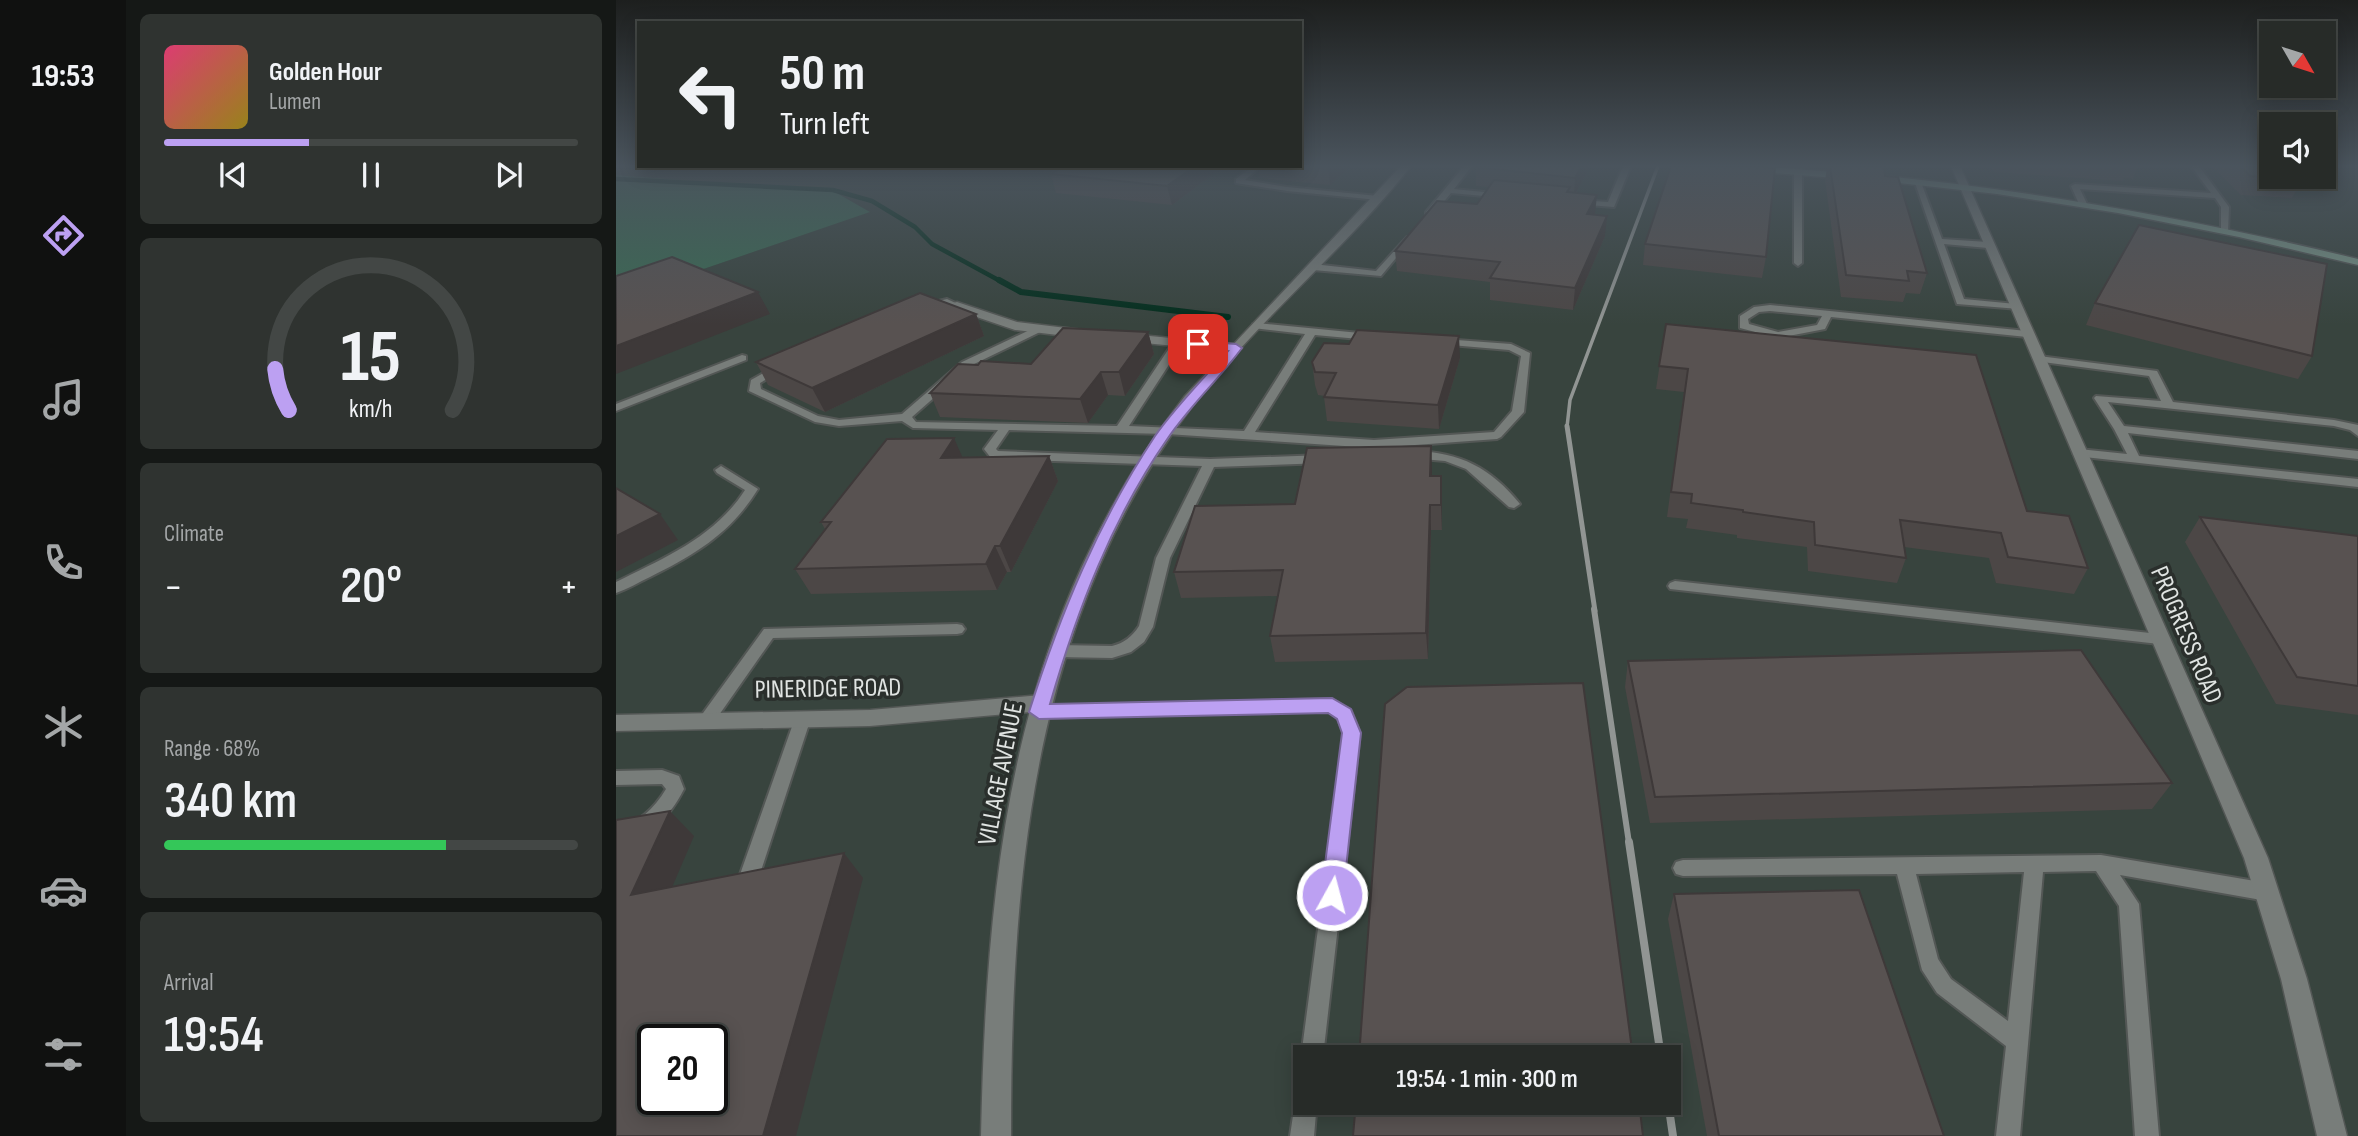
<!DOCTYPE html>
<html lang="en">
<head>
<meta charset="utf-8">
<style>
  body { margin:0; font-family:"Sofia Sans Condensed",sans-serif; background:#2f3330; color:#f1f3f6; height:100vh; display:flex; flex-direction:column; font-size:26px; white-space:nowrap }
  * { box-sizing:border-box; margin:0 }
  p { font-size:23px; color:#a4a7a8 }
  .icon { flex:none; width:38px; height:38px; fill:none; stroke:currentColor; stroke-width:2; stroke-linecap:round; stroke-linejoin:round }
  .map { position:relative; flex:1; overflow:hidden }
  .panel { display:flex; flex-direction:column; gap:14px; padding:14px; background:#151816; width:490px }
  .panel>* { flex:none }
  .hud { position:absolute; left:21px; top:21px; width:665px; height:147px; border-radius:0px; box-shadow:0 4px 18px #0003,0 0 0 2px #434745; background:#272b28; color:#f1f3f6; overflow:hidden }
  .needle { width:46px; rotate:129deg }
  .tools { position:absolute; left:1643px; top:21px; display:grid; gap:14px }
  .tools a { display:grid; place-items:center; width:77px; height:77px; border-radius:0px; background:#272b28; box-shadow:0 4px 18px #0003,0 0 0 2px #434745; font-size:35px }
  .speed { position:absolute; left:21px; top:1024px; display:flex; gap:14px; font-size:35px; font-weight:700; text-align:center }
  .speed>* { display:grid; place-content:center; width:91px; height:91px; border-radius:50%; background:#272b28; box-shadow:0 4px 18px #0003,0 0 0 2px #434745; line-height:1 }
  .speed .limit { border:4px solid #111; border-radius:10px; background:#fff; color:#111 }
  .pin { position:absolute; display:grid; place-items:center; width:60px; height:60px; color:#fff; margin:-30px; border-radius:14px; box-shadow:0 4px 10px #0006 }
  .me { position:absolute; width:77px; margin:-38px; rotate:7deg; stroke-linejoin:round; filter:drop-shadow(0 0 5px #0008) }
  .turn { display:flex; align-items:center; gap:24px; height:147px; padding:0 28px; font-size:32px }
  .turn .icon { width:91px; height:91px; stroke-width:2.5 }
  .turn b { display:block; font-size:49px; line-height:60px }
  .big { font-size:52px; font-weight:600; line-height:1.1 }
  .panel .card { flex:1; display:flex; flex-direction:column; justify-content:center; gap:10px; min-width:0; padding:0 24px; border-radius:10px; background:#2f3330 }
  .panel .dial { align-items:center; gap:0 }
  .dial svg { height:182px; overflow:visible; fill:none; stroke:#434745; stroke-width:7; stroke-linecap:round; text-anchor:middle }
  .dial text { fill:#f1f3f6; stroke:none }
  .song { display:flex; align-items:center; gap:21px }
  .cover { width:84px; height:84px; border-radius:10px; background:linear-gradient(135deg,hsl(340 70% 55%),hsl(50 70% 35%)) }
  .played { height:7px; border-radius:4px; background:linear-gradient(90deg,#bca0f2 35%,#434745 35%) }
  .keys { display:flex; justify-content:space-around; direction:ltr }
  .heat { display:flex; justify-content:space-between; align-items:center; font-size:38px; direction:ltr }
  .charge { height:10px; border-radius:5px; background:linear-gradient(90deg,#34c759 68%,#434745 0) }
  .trip { position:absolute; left:677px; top:1045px; width:388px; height:70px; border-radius:0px; background:#272b28; box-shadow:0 4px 18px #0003,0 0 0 2px #434745; font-weight:600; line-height:70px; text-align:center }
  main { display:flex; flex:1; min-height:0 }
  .dock { display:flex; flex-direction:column; width:126px; justify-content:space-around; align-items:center; background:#101110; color:#a4a7a8 }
  .dock .icon { width:49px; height:49px }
  .dock .on { color:#bca0f2 }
  .dock b { font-size:32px; color:#f1f3f6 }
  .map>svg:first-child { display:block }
  .built { fill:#38443e; fill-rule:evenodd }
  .green { fill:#3a6b53 }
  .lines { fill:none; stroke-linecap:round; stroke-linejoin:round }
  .stream-far1 { stroke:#032e1d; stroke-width:4.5 }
  .stream { stroke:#032e1d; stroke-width:6 }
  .service-casing { stroke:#535755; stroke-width:4 }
  .minor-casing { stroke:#535755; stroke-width:3 }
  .tertiary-casing { stroke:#535755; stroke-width:3 }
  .secondary-casing { stroke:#535755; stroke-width:3 }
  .service { fill:#787d7a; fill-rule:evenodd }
  .minor { fill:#787d7a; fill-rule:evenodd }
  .tertiary { fill:#787d7a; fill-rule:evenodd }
  .secondary { fill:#799587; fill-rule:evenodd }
  .rail-far3 { stroke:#919593; stroke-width:3.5 }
  .rail-far2 { stroke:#919593; stroke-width:5 }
  .rail-far1 { stroke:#919593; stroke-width:6 }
  .rail { stroke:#919593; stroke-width:8 }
  .wall { fill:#4c4746 }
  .shaded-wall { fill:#3e3939 }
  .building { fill:#585251; stroke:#3e3939; stroke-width:2; fill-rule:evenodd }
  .route { fill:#bca0f2; stroke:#7a689d; stroke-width:2 }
  .labels { text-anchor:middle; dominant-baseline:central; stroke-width:7; stroke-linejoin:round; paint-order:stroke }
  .street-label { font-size:26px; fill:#e0e4e2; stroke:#2a2f2c }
</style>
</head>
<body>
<main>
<nav class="dock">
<b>19:53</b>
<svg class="icon on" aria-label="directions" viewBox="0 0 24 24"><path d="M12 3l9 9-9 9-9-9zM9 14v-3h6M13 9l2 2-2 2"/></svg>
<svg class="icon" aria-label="music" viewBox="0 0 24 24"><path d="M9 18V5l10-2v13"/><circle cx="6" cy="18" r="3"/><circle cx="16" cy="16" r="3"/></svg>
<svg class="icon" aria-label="phone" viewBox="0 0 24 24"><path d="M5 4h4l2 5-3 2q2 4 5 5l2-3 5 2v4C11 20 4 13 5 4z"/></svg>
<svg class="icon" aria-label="climate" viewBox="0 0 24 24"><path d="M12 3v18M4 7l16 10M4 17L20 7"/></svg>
<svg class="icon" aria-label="car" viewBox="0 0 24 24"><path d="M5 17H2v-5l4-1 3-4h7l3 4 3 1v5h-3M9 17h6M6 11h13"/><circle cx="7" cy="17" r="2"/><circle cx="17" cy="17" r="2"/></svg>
<svg class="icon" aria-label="filters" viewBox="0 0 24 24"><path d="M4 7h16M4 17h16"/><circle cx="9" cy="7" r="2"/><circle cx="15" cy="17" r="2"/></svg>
</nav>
<section class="panel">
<div class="card">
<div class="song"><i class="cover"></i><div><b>Golden Hour</b><p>Lumen</p></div></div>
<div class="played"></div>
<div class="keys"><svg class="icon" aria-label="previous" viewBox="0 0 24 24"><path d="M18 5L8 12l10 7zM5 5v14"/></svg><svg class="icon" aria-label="pause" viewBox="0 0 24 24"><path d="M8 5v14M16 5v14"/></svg><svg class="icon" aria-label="next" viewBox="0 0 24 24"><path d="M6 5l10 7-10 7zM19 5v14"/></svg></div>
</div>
<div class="card dial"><svg viewBox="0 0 100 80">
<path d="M14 69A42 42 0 1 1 86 69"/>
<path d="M14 69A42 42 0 0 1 8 51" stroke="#bca0f2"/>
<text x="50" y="56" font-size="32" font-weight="700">15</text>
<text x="50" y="72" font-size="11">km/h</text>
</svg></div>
<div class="card"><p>Climate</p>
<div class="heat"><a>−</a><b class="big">20°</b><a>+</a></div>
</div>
<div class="card"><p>Range · 68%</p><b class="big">340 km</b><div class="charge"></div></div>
<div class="card"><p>Arrival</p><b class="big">19:54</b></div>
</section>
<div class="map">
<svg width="1742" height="1136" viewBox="0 0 1742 1136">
  <rect width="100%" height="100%" fill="#343936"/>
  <!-- built -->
  <path class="built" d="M0,166H1655L1656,177H1708V166H1742V1136H0V299L253,212L219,192L0,175ZM37,1040H96V1099H37ZM690,1057H1054V1102H690Z"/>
  <!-- green -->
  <polygon class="green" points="0,175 219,192 254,212 0,299"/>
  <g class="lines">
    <!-- stream-far1 -->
    <polyline class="stream-far1" points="0,179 217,190 256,201 299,227 316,244 386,282"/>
    <!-- stream -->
    <polyline class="stream" points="383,280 405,292 612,317"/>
    <defs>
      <g id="service">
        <polygon points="637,166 645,166 629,180 671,187 762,196 766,198 762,200 671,191 620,183 620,179"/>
        <polygon points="848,166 856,166 838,189 887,194 890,194 890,198 835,193 816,216 810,216 810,212"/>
        <polygon points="1007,166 1015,166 998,207 960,204 959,202 963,200 992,202"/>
        <polygon points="1575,166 1583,166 1613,207 1612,232 1605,230 1605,207 1599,198 1464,189 1471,204 1467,206 1463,204 1455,186 1459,184 1595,193"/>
        <polygon points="1182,170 1186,172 1186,263 1182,266 1178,263 1178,172"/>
        <polygon points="1298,180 1305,182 1326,239 1372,242 1376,245 1372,248 1328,244 1348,299 1400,304 1405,307 1403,309 1341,304"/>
        <polygon points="791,237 795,240 765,276 697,270 693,267 697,264 760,271"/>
        <polygon points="331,299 346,306 341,309 330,305 311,308 306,305"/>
        <path d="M1154,305L1411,331L1416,334L1411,337L1215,317L1209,329L1162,338L1124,328V316L1138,307ZM1154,311L1206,316L1201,325L1162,332L1133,324L1132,319L1143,312Z"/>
        <path d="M641,323L754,334L759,337L754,340L699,335L639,432L758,440L878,432L896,411L905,356L893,350L823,344V340L827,339L895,344L914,353L908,412L885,437L881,439L758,448L551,434L393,430L380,449L382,451L594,459L708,455L714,459L708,463L598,467L554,558L537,627L528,642L515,652L496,658L441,657L436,655L433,651L436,647L441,645L496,646C508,643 516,637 523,626L540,558L586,466L379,459L375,458L368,449L382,430L297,428L286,421L223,426L199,422L133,391L135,380L164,364L168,365V369L144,383L145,389L202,416L223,420L286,414L346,362L420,327L424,328V332L354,366L296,417L300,422L501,426L558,341L562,340L567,343L513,426L628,431L689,334L637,328V324Z"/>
        <polygon points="126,355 130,356 130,360 0,411 0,404"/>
        <polygon points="1423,356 1541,371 1557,402 1718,420 1742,425 1742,436 1734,430 1718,426 1492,402 1508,426 1742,451 1742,459 1512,433 1523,456 1742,479 1742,487 1459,456 1457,453 1463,449 1511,454 1498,429 1478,398 1480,396 1545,401 1533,376 1419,361 1418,359"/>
        <path d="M798,451C844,452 875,468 904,504L898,508L893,507L850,469L829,461L794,458L792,455Z"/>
        <path d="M105,466L142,489C115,533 80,554 34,577C23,582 12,589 0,593V582C48,558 99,537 129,490L101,473L99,470Z"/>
        <polygon points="1059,581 1543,634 1548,635 1551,639 1548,643 1543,644 1054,589 1052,586 1054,583"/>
        <polygon points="341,624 346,625 349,629 346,633 341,634 157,638 96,725 90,726 84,725 82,720 148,629"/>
        <polygon points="716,699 735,711 744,733 707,1057 690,1057 690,1065 685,1057 728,733 722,719 713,711 423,718 417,716 415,712 417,708 423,706"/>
        <polygon points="187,712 193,713 195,718 141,883 138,889 131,892 124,889 121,883 179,718 181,713"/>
        <path d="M46,770L63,776L68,789C52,820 34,836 0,845V829C23,823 38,809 50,789L46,784L0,785V771Z"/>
        <path d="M1485,855L1651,883L1658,886L1661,892L1658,898L1651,901L1504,875L1523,904L1543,1136H1519L1503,906L1480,871L1427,872L1404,1136H1380L1390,1046L1321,993L1306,970L1281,874L1067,876L1060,874L1057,868L1060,862L1067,860ZM1408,872L1392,1021L1335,979L1322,959L1300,874Z"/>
        <polygon points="690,1091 690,1102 701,1102 698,1136 674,1136 679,1102 682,1094"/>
      </g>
      <g id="minor">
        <polygon points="1335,166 1344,166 1652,858 1691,979 1731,1136 1701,1136 1665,979 1628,858"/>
        <polygon points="341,302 401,322 467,330 473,334 467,338 399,330 337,309 337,303"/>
        <polygon points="512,334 620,344 626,348 620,352 508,341 506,338"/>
        <polygon points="425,695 432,698 435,703 432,708 425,711 254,726 0,731 0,715 254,710"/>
      </g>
      <path id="tertiary" d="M785,166H795C728,251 642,319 577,405C415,618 395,878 395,1136H365C371,863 397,620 569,396Z"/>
      <g id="secondary">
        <polygon points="1104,166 1141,166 1231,173 1236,176 1231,179 1109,169"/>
        <path d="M1259,175C1422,191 1582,220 1742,259V265L1623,237L1502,213L1381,194L1256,180L1254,178Z"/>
      </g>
    </defs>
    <!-- service casing -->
    <use href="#service" class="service-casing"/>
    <!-- minor casing -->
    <use href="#minor" class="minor-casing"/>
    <!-- tertiary casing -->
    <use href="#tertiary" class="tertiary-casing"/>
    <!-- secondary casing -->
    <use href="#secondary" class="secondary-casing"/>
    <!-- service -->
    <use href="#service" class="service"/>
    <!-- minor -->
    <use href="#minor" class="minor"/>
    <!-- tertiary -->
    <use href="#tertiary" class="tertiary"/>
    <!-- secondary -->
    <use href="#secondary" class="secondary"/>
    <!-- rail-far3 -->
    <polyline class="rail-far3" points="951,427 954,400 1042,166"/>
    <!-- rail-far2 -->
    <polyline class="rail-far2" points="951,426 979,611"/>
    <!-- rail-far1 -->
    <polyline class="rail-far1" points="978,609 1013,843"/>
    <!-- rail -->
    <g class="rail">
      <polyline points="1013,842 1045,1057"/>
      <polyline points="1052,1102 1057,1136"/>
    </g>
  </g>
  <!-- wall -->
  <g class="wall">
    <polygon points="448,166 608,166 556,205 440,193 435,174"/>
    <polygon points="642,166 734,166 714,185 644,178"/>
    <polygon points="1207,166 1268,166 1269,176 1311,273 1304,294 1290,293 1287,302 1225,297 1209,180 1211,168 1207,168"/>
    <polygon points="1374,166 1522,166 1517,179 1508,178 1507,181 1378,172"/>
    <polygon points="1596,166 1656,166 1686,180 1676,198 1625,195"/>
    <polygon points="860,167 972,170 960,193 979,215 989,236 957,310 874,300 874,282 781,271 779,251 861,204 873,187 860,186"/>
    <polygon points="1029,244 1150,257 1146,278 1027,265"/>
    <polygon points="1479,303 1696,356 1682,379 1470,325"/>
    <polygon points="360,314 368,336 209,412 152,385 140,362"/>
    <polygon points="1050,324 1411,511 1472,568 1458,594 1380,583 1373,558 1288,547 1290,558 1281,583 1192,571 1191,547 1121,538 1121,535 1070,528 1072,519 1051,517 1068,392 1040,389"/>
    <polygon points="532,332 538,354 509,396 492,395 472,423 324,417 314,393 362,365 415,364"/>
    <polygon points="844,358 823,429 711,421 708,397 709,396 702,395 699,385 696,362"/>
    <polygon points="433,456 442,481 395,572 391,572 381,590 195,594 179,569 209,529 205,522 347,458"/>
    <polygon points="816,476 825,476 826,530 815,530 812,659 659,662 654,636 662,596 565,598 558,572 679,504"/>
    <polygon points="1584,517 1742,536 1742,715 1660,704 1569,542"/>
    <polygon points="1012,661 1556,783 1536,809 1034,823 1009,687"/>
    <polygon points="1058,894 1328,1136 1091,1136 1052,919"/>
  </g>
  <!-- shaded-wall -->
  <g class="shaded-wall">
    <polygon points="579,166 608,166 556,205 551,186"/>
    <polygon points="712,166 734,166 714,185"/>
    <polygon points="965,166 972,166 972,170 958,196 959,178"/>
    <polygon points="981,195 979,214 970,234 971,214"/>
    <polygon points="991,216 989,236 957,310 959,288"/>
    <polygon points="142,292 154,314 0,374 0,346"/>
    <polygon points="360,314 368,336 209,412 196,388"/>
    <polygon points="532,332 538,354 509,396 503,372"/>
    <polygon points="843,336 844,358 823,429 822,405"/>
    <polygon points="485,372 492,395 472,423 464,399"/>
    <polygon points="338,438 349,463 325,458"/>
    <polygon points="815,446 816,470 815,501 814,476"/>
    <polygon points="433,456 442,481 395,572 384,546"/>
    <polygon points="825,476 826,501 826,530 825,505"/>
    <polygon points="814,505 815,530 812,659 810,633"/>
    <polygon points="44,514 62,540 0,572 0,536"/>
    <polygon points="379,546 391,572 381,590 370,564"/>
    <polygon points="54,811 78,836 42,920 15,895"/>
    <polygon points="228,853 247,878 180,1136 147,1136"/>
  </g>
  <!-- building -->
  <g class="building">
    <polygon points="448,166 579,166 551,186 435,174"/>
    <polygon points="861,166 965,166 959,178 860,167"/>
    <polygon points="1055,166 1136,166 1159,168 1150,257 1029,244"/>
    <polygon points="1214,166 1268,166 1269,176 1282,177 1311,273 1291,271 1293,281 1230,275"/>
    <polygon points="1624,166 1656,166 1656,177 1683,177 1686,180 1634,176"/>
    <polygon points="878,180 954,187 951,192 981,195 971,214 991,216 959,288 874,278 884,262 779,251 821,201 861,204"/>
    <polygon points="1523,225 1711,264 1696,356 1479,303"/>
    <polygon points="56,257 142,292 0,346 0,276"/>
    <polygon points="304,293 360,314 196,388 140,362"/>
    <polygon points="1050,324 1360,355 1411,511 1453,516 1472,568 1392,557 1385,533 1284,520 1290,558 1199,545 1198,522 1127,512 1127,510 1075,503 1076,494 1055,492 1072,369 1043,366"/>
    <polygon points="447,328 532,332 503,372 485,372 464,399 314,393 342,364 362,365 365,361 415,364"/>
    <polygon points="741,330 843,336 822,405 708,397 720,373 699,372 696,362 708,343 733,344"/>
    <polygon points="338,438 325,458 433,456 384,546 379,546 370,564 179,569 215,522 205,522 271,439"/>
    <polygon points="815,446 814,476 825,476 825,505 814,505 810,633 654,636 667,570 558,572 579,506 679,504 691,448"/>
    <polygon points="0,488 44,514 0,536"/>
    <polygon points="1584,517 1742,536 1742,686 1681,677"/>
    <polygon points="1465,650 1556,783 1039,797 1012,661"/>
    <polygon points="967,683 1017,1057 743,1057 769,704 791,687"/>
    <path d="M54,811L15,895L228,853L147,1136H0V820ZM37,1040H96V1099H37Z"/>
    <polygon points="1243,890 1328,1136 1103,1136 1058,894"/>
    <polygon points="740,1102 1023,1102 1027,1136 737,1136"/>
  </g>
  <!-- sky -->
  <linearGradient id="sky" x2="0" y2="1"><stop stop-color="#1d1f1e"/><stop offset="0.51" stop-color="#4a545d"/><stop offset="1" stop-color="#4a545d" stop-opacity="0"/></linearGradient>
  <rect width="1742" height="325" fill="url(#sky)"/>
  <!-- route -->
  <path class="route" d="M582,341L620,344L626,348C603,379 574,406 552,438C496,518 461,611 434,704L716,698L735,709L745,733L727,895L724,902L716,905L708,902L705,895L726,733L721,719L712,713L423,719L413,712C444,614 482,522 539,436C560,406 588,378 612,351L577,347L576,344Z"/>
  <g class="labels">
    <!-- street labels -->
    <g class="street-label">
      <text transform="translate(1570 635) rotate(67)">PROGRESS ROAD</text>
      <text transform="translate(212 689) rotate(-1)">PINERIDGE ROAD</text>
      <text transform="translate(385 774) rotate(-79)">VILLAGE AVENUE</text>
    </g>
  </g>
</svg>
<div class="tools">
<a><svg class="needle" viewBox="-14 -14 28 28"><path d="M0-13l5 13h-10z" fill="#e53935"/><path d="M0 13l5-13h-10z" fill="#a4a7a8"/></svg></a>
<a><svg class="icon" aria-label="sound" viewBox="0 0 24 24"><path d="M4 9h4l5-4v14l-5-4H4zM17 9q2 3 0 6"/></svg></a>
</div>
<div class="speed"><div class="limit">20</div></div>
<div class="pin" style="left:582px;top:344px;background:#d93025"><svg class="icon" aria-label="arrive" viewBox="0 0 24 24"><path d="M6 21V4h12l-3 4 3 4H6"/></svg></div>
<svg class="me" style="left:716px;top:895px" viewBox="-20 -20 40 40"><circle r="17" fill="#bca0f2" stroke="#fff" stroke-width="3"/><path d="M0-11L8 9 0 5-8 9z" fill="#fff"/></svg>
<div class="trip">19:54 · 1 min · 300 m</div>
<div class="hud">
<div class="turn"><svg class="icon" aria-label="left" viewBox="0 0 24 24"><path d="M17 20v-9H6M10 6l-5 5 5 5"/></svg><div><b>50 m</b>Turn left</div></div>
</div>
</div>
</main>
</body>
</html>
